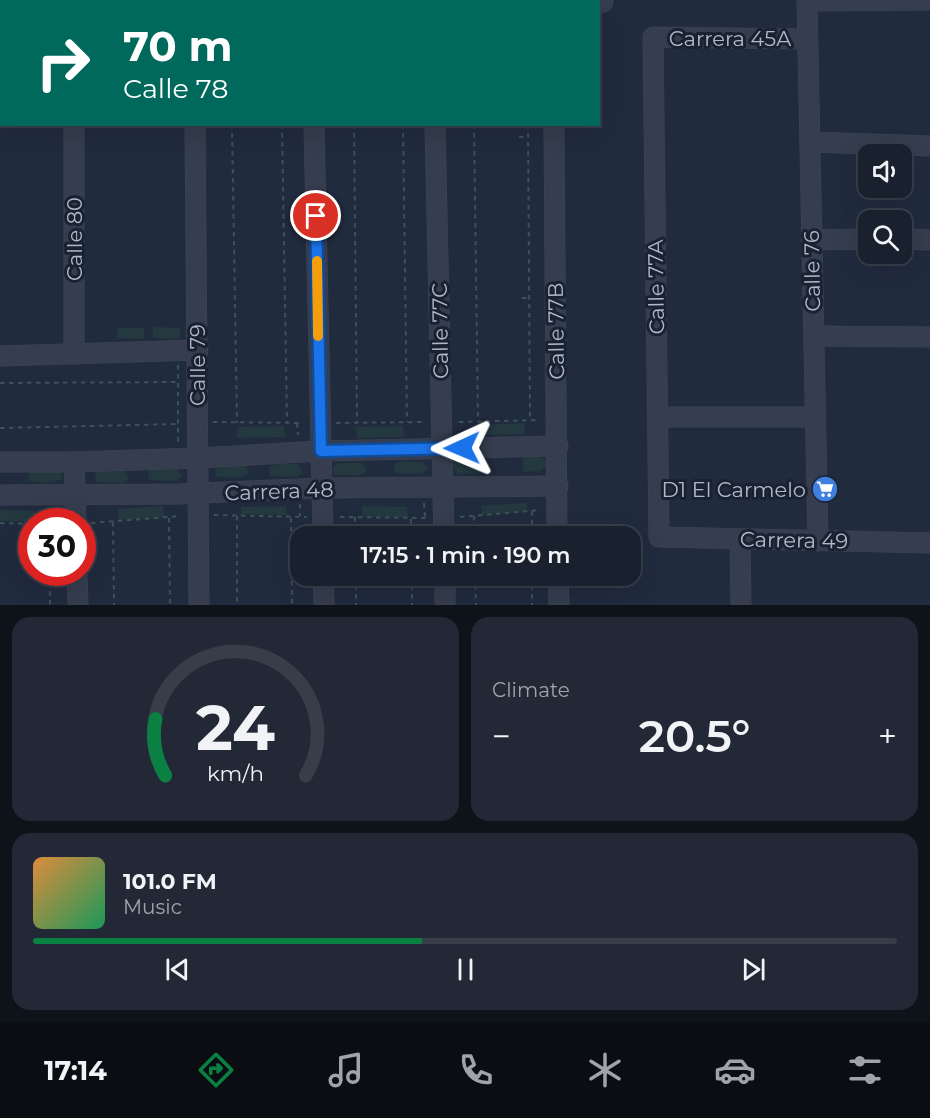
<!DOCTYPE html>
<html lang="en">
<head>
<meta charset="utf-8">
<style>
  body { margin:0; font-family:Montserrat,sans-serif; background:#222836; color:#f1f3f6; height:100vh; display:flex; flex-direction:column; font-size:22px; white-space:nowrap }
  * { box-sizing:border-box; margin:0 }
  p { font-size:20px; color:#9fa3aa }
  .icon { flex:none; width:33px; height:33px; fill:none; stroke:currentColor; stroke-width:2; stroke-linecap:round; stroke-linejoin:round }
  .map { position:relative; height:605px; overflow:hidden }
  .sheet { display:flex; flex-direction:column; gap:12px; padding:12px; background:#0e1219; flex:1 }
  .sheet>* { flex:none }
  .banner { position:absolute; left:0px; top:0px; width:600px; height:126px; box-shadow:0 6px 24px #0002,0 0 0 2px #373e4a; background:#00695c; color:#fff; overflow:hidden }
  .buttons { position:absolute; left:858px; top:144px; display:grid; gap:12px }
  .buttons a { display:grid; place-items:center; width:54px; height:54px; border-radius:12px; background:#19202e; box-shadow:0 6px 24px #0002,0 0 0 2px #373e4a; font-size:30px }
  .speed { position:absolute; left:18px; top:508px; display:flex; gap:12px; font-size:30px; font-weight:700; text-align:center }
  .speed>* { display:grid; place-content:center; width:78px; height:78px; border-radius:50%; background:#19202e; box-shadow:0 6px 24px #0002,0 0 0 2px #373e4a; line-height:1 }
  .speed .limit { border:9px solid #d22; background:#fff; color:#111 }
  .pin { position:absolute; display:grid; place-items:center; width:51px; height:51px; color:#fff; margin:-26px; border:3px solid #fff; border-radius:50%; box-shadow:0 2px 6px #0007 }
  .me { position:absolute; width:66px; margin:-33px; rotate:269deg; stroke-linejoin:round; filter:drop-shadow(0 0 4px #0008) }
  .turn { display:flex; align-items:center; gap:21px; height:126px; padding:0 24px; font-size:27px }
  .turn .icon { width:78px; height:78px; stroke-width:2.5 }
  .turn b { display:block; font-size:42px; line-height:51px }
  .big { font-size:45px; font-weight:600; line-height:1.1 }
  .sheet .widget { flex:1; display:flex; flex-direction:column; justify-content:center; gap:9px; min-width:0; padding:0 21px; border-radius:18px; background:#222836 }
  .sheet .dial { align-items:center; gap:0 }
  .dial svg { height:156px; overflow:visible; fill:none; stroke:#373e4a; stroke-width:7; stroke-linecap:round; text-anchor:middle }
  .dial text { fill:#f1f3f6; stroke:none }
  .song { display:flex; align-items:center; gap:18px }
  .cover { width:72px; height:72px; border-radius:9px; background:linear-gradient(135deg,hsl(30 70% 55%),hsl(150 70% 35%)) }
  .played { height:6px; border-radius:3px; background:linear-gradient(90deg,#0b8043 45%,#373e4a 45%) }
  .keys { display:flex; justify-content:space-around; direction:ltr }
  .heat { display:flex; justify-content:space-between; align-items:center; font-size:33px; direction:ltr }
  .sheet .tiles { flex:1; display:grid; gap:12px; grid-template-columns:1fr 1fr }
  .widget:last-child { grid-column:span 2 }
  .trip { position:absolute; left:290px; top:526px; width:351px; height:60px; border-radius:18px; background:#19202e; box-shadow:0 6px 24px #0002,0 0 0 2px #373e4a; font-weight:600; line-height:60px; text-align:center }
  .dock { display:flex; height:96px; justify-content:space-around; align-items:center; background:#0a0d12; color:#9fa3aa }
  .dock .icon { width:42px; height:42px }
  .dock .current { color:#0b8043 }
  .dock b { font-size:27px; color:#f1f3f6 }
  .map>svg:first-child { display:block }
  .green { fill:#23393f }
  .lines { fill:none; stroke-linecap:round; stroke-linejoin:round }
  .minor-casing { stroke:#3e4656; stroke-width:21 }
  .path { stroke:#3c5257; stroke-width:2; stroke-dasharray:4.5 4.5; stroke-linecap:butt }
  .minor { stroke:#353d4e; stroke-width:20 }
  .route-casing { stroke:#114b97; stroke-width:15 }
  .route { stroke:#1a73e8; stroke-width:10 }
  .slow { stroke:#f59e0b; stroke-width:10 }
  .labels { text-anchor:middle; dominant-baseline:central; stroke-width:6; stroke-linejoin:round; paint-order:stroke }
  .street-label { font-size:21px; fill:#b1b8c9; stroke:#1a2232 }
  .poi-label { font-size:21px; fill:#b1b8c9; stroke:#1a2232; text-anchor:end }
</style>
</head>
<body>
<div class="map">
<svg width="930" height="605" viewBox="0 0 930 605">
  <rect width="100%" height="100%" fill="#212b3e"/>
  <!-- green -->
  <g class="green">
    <polygon points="153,327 180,328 180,339 153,338"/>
    <polygon points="118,328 144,328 144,339 117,338"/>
    <polygon points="524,423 525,434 478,435 477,425"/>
    <polygon points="284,426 285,437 237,438 237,427"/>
    <polygon points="403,426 404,437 357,438 356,427"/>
    <polygon points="523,456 536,456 545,459 547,465 540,471 523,472"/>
    <polygon points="480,458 480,473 458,474 453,466 453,462 459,459"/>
    <polygon points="401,461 423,462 428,469 421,474 395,473 394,464"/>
    <polygon points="341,463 362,463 367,470 361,475 334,475 333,466"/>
    <polygon points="277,464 298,464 303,472 297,477 270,476 269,467"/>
    <path d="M219,465H244L249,472C243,480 226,478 216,476L215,472Z"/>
    <polygon points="156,468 177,469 182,476 176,481 149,480 148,471"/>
    <path d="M32,470H58L63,477C57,485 40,483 30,481L28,477Z"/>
    <polygon points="103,470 124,471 129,478 123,483 96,482 95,473"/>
    <polygon points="527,503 527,511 482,515 481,506"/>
    <polygon points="163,506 164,517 119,520 118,509"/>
    <polygon points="286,506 287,515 241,514 241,507"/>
    <polygon points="362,506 407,507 408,517 362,517"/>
    <polygon points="0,510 45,511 45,522 0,521"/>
  </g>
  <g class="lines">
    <defs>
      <g id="minor">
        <polyline points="193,0 193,2"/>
        <polyline points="432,0 432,2"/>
        <polyline points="553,0 553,2"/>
        <polyline points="592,0 603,2"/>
        <polyline points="104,2 126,0"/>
        <polyline points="313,2 313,0"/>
        <polyline points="0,5 2,5"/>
        <polyline points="807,39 653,37 659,537 930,543"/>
        <polyline points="195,124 199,605"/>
        <polyline points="314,124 323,537"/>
        <polyline points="435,124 444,537"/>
        <polyline points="554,124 557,537"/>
        <polyline points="810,142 930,146"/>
        <polyline points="902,239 930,240"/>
        <polyline points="812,240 868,239"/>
        <polyline points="814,336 930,337"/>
        <polyline points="74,354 74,124"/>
        <polyline points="0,356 198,350"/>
        <polyline points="657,417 816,417"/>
        <polyline points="0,462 74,462 198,458 321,451 558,446"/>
        <polyline points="74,462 76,522"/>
        <polyline points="0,495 179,494 322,488 558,486"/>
        <polyline points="740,539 741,605"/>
        <polyline points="818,541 807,1 930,0"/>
        <polyline points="77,573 78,605"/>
        <polyline points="323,576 324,605"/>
        <polyline points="445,576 445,605"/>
        <polyline points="558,576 559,605"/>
      </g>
    </defs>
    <!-- minor casing -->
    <use href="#minor" class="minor-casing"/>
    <!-- path -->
    <g class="path">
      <polyline points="232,124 237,423"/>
      <polyline points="282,124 287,423"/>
      <polyline points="354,124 357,422"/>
      <polyline points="403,124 407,422"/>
      <polyline points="474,124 478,421"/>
      <polyline points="528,124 530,420"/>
      <polyline points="519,137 528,137"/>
      <polyline points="522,298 529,298"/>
      <polyline points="178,365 178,444"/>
      <polyline points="0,383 178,382"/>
      <polyline points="213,422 303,423"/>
      <polyline points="459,422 540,420"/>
      <polyline points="297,423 298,435"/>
      <polyline points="336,423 426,422"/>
      <polyline points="0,428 180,424"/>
      <polyline points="424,503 425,518"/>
      <polyline points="300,504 300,516"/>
      <polyline points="532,511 532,537"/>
      <polyline points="214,515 307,517"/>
      <polyline points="237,516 237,605"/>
      <polyline points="474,516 474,537"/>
      <polyline points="340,517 427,518"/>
      <polyline points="355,517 356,537"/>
      <polyline points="460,517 541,510"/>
      <polyline points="169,518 170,605"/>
      <polyline points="291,518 292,605"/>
      <polyline points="411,519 411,537"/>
      <polyline points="113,522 114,605"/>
      <polyline points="0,523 32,524"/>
      <polyline points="91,523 181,516"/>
      <polyline points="50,573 50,605"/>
      <polyline points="356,576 356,605"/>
      <polyline points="412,576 412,605"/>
      <polyline points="475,576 476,605"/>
      <polyline points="532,576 532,605"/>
    </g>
    <!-- minor -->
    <use href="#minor" class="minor"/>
  </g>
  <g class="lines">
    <defs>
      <polyline id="route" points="316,216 321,451 462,448"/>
    </defs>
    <!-- route casing -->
    <use href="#route" class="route-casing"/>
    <!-- route -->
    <use href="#route" class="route"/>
    <!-- slow -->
    <polyline class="slow" points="317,261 318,336"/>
  </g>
  <!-- icons -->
  <defs>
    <symbol id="supermarket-disc" viewBox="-11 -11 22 22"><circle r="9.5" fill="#3f7fe0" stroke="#1a2232"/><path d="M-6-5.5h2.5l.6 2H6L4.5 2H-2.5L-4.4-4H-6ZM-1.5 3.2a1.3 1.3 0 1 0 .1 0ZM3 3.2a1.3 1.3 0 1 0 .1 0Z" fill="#fff"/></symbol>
  </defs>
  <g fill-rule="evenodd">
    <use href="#supermarket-disc" x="810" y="474" width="30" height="30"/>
  </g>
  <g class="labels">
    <!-- street labels -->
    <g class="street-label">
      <text x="730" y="38">Carrera 45A</text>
      <text transform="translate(74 239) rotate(-90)">Calle 80</text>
      <text transform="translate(812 271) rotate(-91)">Calle 76</text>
      <text transform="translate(656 287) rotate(-91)">Calle 77A</text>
      <text transform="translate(440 331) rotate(-91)">Calle 77C</text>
      <text transform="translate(556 331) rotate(-91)">Calle 77B</text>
      <text transform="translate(197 365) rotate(-90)">Calle 79</text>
      <text transform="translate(279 491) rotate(-2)">Carrera 48</text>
      <text transform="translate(794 540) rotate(1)">Carrera 49</text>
    </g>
    <!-- poi labels -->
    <g class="poi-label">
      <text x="806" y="489">D1 El Carmelo</text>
    </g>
  </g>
</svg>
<div class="buttons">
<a><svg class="icon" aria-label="sound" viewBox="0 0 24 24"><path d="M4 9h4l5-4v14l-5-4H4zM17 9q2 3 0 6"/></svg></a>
<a><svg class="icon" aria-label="search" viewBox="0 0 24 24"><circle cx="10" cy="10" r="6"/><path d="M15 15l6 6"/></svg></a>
</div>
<div class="speed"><div class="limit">30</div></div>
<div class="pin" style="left:316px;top:216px;background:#d93025"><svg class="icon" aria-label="arrive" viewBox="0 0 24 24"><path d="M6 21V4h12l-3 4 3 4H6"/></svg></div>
<svg class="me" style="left:462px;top:448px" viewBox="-20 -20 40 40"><path d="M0-17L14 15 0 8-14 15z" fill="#1a73e8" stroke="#fff" stroke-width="4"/></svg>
<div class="trip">17:15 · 1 min · 190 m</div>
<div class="banner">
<div class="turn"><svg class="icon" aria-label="right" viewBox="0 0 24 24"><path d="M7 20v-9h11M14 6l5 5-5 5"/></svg><div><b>70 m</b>Calle 78</div></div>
</div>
</div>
<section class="sheet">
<div class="tiles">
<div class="widget dial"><svg viewBox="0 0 100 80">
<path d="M14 69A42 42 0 1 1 86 69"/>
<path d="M14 69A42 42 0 0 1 9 40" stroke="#0b8043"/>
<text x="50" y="56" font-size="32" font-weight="700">24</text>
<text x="50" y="72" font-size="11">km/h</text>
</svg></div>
<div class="widget"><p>Climate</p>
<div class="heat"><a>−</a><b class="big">20.5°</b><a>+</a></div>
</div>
<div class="widget">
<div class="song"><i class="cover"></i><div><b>101.0 FM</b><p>Music</p></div></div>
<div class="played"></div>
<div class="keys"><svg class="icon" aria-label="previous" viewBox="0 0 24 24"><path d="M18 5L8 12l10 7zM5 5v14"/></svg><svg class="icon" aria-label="pause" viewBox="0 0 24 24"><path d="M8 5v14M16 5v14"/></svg><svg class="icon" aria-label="next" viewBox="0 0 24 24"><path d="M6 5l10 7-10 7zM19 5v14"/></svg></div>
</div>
</div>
</section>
<nav class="dock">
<b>17:14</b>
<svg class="icon current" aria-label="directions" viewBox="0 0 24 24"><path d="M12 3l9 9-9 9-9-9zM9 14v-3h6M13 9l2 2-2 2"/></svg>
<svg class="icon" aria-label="music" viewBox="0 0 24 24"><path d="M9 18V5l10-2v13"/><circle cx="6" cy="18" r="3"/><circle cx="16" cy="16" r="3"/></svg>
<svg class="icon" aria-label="phone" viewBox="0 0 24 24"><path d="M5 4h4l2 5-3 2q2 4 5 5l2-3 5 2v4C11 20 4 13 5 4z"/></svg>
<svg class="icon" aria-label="climate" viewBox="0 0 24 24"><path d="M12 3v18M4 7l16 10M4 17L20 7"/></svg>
<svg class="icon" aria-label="car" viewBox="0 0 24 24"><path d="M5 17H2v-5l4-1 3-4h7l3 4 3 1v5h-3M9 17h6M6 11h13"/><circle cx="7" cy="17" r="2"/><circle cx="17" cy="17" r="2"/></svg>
<svg class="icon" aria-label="filters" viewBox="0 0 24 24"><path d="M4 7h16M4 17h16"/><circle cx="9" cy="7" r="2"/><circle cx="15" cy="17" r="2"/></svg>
</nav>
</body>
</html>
